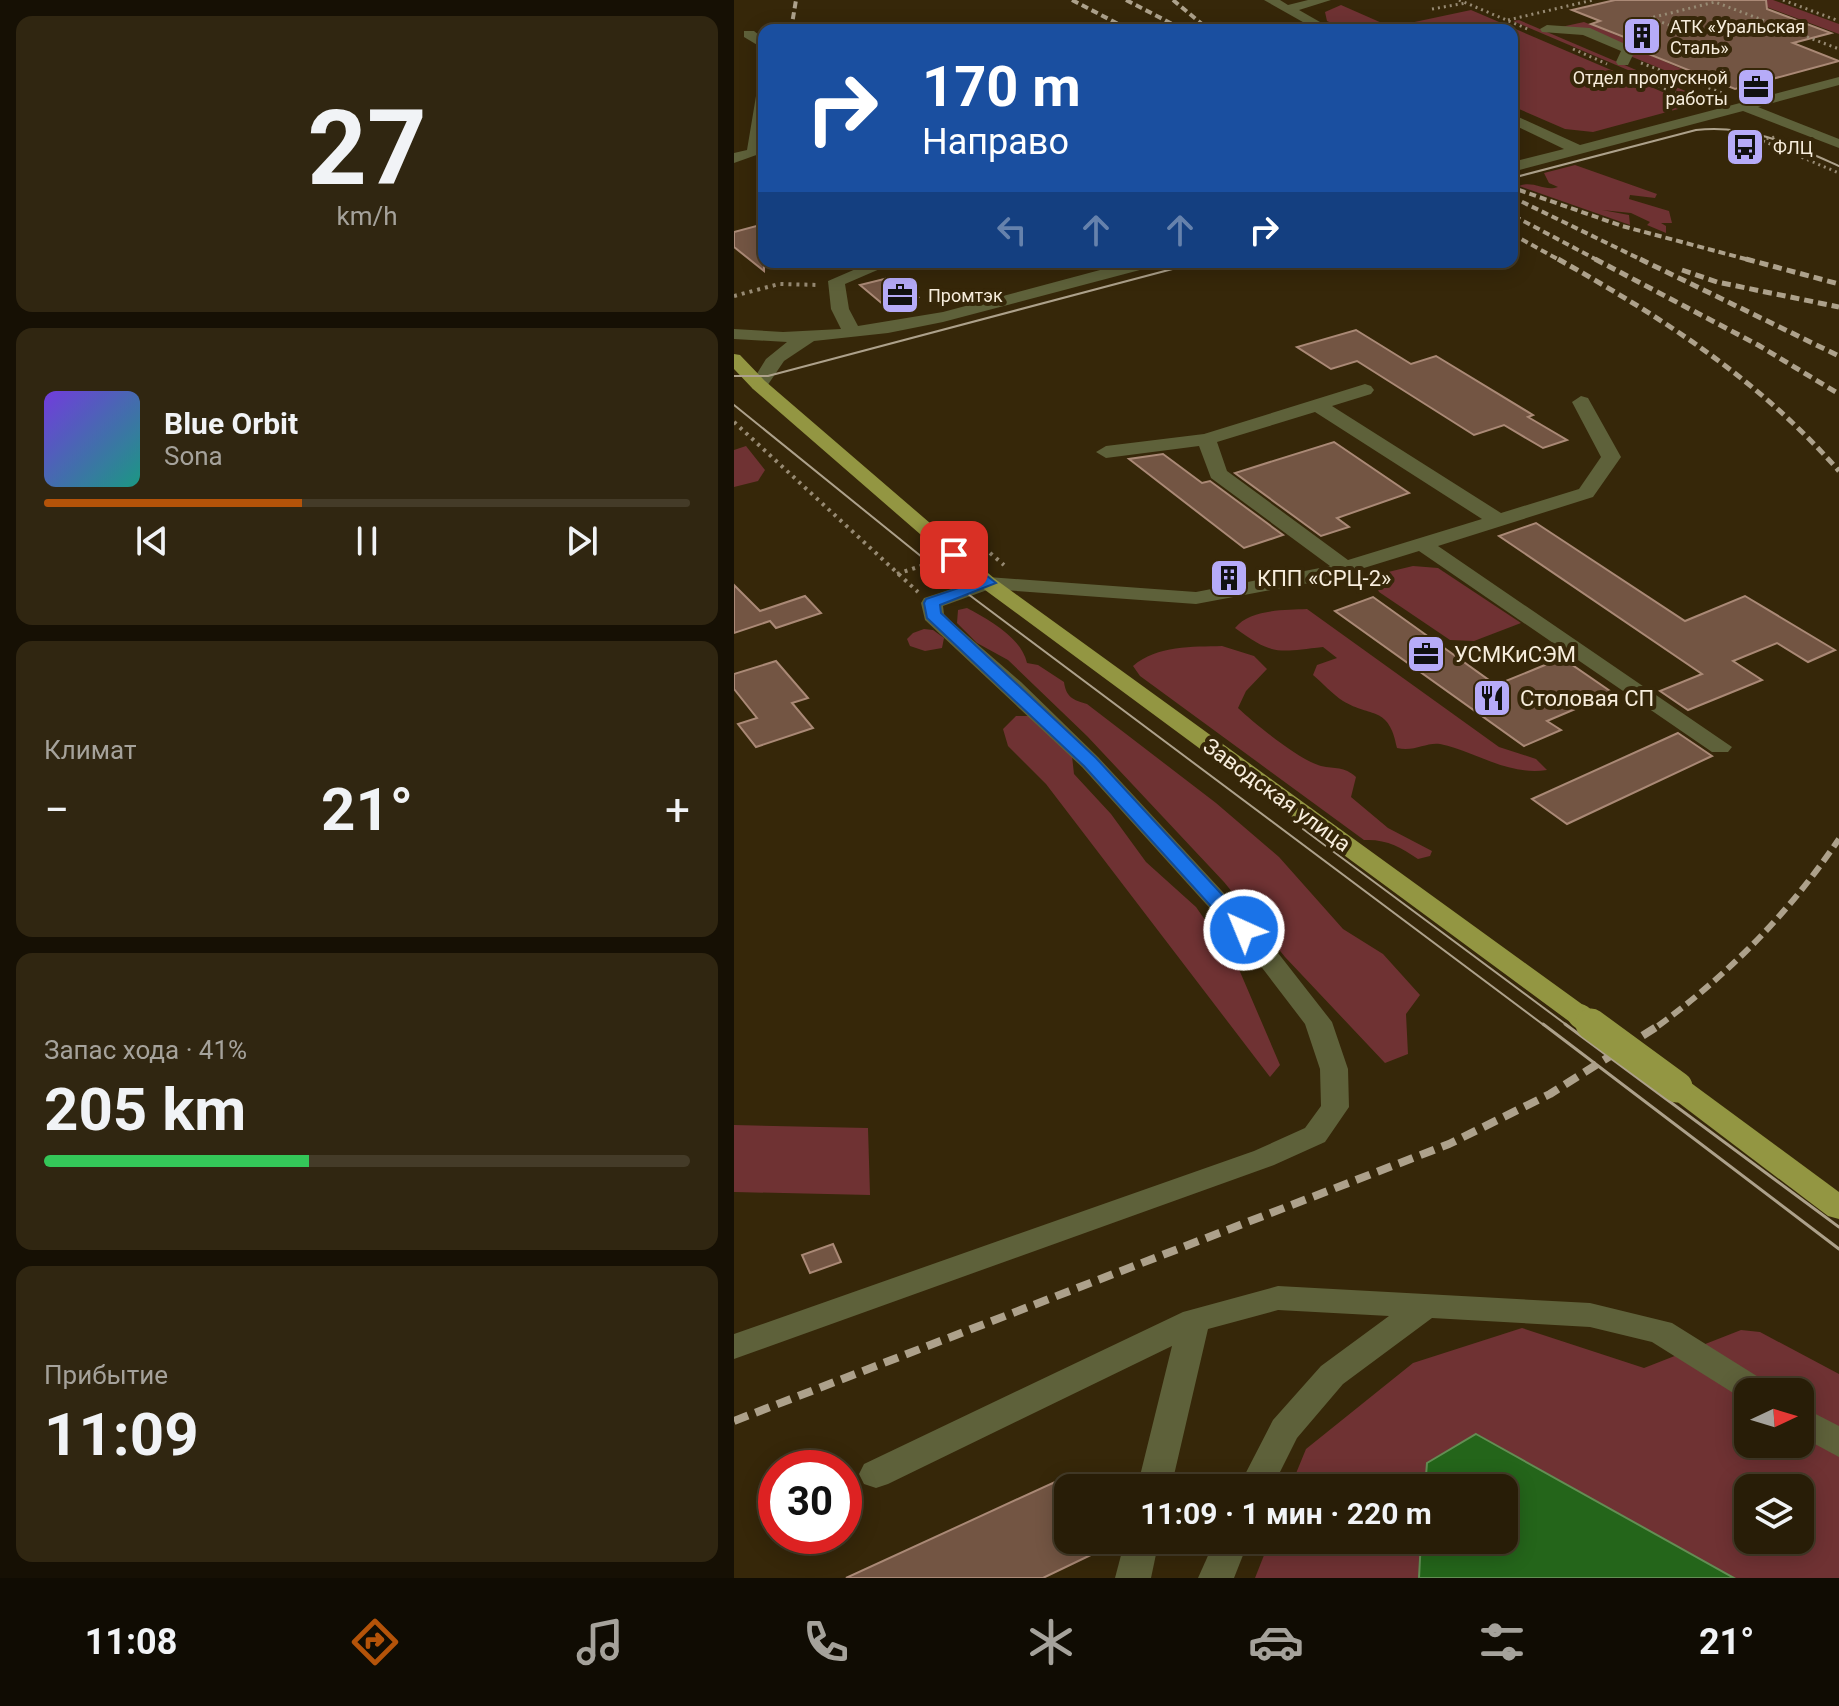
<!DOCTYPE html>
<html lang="ru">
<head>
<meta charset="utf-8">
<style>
  body { margin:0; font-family:Roboto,sans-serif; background:#302611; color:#f1f3f6; height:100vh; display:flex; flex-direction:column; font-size:30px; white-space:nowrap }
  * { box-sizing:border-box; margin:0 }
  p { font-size:26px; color:#a5a29b }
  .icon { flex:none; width:44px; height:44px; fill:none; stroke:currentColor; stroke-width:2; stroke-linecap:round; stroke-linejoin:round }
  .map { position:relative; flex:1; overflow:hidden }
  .sheet { display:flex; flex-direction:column; gap:16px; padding:16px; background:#161004; width:734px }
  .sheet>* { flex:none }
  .guide { position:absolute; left:24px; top:24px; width:760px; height:244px; border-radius:16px; box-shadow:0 4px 20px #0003,0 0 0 2px #443b28; background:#1a4fa0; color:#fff; overflow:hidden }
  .needle { width:52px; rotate:86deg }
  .controls { position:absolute; left:1000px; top:1378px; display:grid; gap:16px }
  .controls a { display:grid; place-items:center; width:80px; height:80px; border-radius:16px; background:#281d07; box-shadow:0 4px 20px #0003,0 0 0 2px #443b28; font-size:40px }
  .speed { position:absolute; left:24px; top:1450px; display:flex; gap:16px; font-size:40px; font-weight:700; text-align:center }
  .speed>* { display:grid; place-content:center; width:104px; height:104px; border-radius:50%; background:#281d07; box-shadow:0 4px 20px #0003,0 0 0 2px #443b28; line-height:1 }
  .speed .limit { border:12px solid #d22; background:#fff; color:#111 }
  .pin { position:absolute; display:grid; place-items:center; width:68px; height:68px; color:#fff; margin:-34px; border-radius:16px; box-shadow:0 4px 12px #0006 }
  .me { position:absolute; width:88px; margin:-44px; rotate:316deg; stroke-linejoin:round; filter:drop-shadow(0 0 6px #0008) }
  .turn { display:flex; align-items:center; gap:28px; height:168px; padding:0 32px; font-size:36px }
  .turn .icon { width:104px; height:104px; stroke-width:2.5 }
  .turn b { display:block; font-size:56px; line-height:68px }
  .lanes { display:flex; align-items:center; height:76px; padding:0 32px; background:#0003; justify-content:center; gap:40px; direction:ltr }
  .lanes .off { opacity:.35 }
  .big { font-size:60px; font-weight:700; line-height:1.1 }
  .sheet .tile { flex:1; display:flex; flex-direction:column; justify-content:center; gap:12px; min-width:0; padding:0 28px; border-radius:16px; background:#302611 }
  .sheet .dial { align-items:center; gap:0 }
  .dial b { font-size:104px; line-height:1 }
  .song { display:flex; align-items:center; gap:24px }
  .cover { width:96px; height:96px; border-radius:12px; background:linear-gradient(135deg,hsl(260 70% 55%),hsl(170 70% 35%)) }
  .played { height:8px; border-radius:4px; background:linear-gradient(90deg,#b45309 40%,#443b28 40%) }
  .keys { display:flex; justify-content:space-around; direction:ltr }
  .heat { display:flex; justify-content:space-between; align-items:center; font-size:44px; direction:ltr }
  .charge { height:12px; border-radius:6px; background:linear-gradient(90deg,#34c759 41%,#443b28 0) }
  .trip { position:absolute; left:320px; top:1474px; width:464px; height:80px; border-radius:16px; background:#281d07; box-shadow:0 4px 20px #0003,0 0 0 2px #443b28; font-weight:700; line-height:80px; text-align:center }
  .dock { display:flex; height:128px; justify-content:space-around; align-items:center; background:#100c03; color:#a5a29b }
  .dock .icon { width:56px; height:56px }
  .dock .current { color:#b45309 }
  .dock b { font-size:36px; color:#f1f3f6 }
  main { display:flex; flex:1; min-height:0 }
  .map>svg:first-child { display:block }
  .green { fill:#6f3233; fill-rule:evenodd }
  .water { fill:#24651a; stroke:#638e54; stroke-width:2 }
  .building { fill:#735543; stroke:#aa8976; stroke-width:2 }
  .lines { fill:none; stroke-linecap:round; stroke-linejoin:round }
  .path-far1 { stroke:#978a73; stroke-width:3; stroke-dasharray:2 4; stroke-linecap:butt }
  .path { stroke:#978a73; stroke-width:4; stroke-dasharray:3 5; stroke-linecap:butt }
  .minor { fill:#5e613a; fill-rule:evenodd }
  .major { fill:#939642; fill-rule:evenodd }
  .tram-far1 { stroke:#ada18b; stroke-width:2 }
  .tram { stroke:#ada18b; stroke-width:3 }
  .rail-far3 { stroke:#ada18b; stroke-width:4; stroke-dasharray:7 4; stroke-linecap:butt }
  .rail-far2 { stroke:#ada18b; stroke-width:5; stroke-dasharray:9 5; stroke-linecap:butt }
  .rail-far1 { stroke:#ada18b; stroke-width:6; stroke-dasharray:12 6; stroke-linecap:butt }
  .rail { stroke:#ada18b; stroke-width:8; stroke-dasharray:15 8; stroke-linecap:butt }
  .major-bridge-far1 { stroke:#939642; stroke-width:24 }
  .major-bridge { stroke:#939642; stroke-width:31 }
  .route { fill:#1a73e8; stroke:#114b97; stroke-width:2 }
  .labels { text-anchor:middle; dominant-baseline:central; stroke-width:8; stroke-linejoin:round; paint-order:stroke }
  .far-poi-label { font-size:18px; fill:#f7eddc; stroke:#362709; text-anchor:start }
  .poi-label { font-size:22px; fill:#f7eddc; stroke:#362709; text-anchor:start }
  .street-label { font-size:22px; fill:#f7eddc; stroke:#362709 }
</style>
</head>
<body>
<main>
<section class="sheet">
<div class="tile dial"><b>27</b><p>km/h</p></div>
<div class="tile">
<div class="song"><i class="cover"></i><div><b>Blue Orbit</b><p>Sona</p></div></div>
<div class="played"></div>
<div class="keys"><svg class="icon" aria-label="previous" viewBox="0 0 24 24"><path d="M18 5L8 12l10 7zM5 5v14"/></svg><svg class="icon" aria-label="pause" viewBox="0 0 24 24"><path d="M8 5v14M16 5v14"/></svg><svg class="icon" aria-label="next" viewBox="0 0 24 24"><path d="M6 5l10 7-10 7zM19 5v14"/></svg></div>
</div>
<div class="tile"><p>Климат</p>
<div class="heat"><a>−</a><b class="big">21°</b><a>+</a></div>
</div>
<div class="tile"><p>Запас хода · 41%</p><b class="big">205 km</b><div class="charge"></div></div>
<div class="tile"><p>Прибытие</p><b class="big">11:09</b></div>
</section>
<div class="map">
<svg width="1105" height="1578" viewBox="0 0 1105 1578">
  <rect width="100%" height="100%" fill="#362709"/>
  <!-- green -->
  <g class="green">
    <polygon points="1014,0 1039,0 1105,24 1105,34"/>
    <polygon points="607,5 657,27 737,10 959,105 859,132 831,129 778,106 778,30 613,30 593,21 591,12"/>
    <polygon points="785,20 975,101 969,102 779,21"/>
    <polygon points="850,22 919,50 911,53 948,69 935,72 896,56 899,49 827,27"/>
    <path d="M841,165L923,194L921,198L896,195L895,199L935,211L938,223H927L932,226V233L913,225L916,222L897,213L868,210L895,215L896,225L785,186C800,180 810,192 824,187L815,183L810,173Z"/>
    <polygon points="12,446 31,470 24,481 0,487 0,450"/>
    <polygon points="679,566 704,568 787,623 740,641 716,640 645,592 640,581 650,573"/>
    <path d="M233,608C254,619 288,638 293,663L304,665L330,682C332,697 339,700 353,704L482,803L545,857L609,929L649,954L686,995L672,1014L674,1054L651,1063L551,957L490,882L353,736L274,660L243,643L223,623L224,610Z"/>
    <path d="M573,609L765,747L802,759L813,770C774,776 743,752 706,744C692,742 681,752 663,748C655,705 637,718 609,701C598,694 589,683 579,675L583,665L603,658L589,647C544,652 539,656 501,628C516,609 551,610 573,609Z"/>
    <polygon points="190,629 199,630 210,638 208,648 191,651 176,646 173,639 179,633"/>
    <path d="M488,646L520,656L533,669L512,691L504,708C521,724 565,760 587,766C601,769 610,766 622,777L617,797L654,828L698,851L696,856L684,859C666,847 653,839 630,840L406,676L399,666C423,645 459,647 488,646Z"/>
    <polygon points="282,716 298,716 338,756 340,774 377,814 412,862 462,907 504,967 546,1065 536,1077 312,784 274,746 269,729"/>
    <polygon points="0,1125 134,1128 136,1195 0,1192"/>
    <path d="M788,1328L910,1368L1007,1330L1026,1332L1105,1374V1578H1000L743,1434L693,1463L691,1488H556L572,1449L679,1363ZM1014,1392H1066V1444H1014ZM1014,1488H1066V1540H1014Z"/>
    <polygon points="536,1540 687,1540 685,1578 521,1578"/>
  </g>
  <!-- water -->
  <polygon class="water" points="742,1434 1000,1578 685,1578 687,1540 770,1540 770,1488 691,1488 693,1463"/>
  <!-- building -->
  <g class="building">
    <polygon points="881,0 1032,0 1033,9 1097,33 1059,43 1105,61 1001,89 912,53 923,50 857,24 866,21 838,10"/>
    <polygon points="30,224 30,271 0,247 0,232"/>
    <polygon points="158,277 184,297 151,306 126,285"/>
    <polygon points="622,330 677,364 702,356 799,415 794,417 833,440 809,448 770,425 740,435 623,361 597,369 563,347"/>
    <polygon points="600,442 675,493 603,518 615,527 587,536 501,473"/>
    <polygon points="429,454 468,483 476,481 549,535 510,548 395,459"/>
    <polygon points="802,523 951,621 1011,596 1101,650 1074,662 1043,643 999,661 1028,680 954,710 926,691 968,674 765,536"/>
    <polygon points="0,585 26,611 71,596 87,613 42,628 36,621 0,633"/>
    <polygon points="639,597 762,685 828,658 879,693 813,721 827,730 790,746 601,611"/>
    <polygon points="42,661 74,698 58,703 79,728 22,747 4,724 23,718 0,689 0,674"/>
    <polygon points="944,733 978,756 833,824 798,799"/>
    <polygon points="99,1244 107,1262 76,1273 68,1255"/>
    <polygon points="334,1476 334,1540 388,1540 309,1578 112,1578"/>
  </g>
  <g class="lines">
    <!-- path-far1 -->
    <g class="path-far1">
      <polyline points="725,0 796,30"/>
      <polyline points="1049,0 1105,21"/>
      <polyline points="698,9 732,3"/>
      <polyline points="917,18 935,25"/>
      <polyline points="774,20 859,0"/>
      <polyline points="896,23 981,2 1105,49"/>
      <polyline points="960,48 980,43"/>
      <polyline points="839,49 873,64"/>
      <polyline points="907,63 991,94"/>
      <polyline points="897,74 962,102"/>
      <polyline points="948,76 960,72"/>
      <polyline points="1029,141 1105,173"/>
      <polyline points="997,145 1041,137"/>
    </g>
    <!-- path -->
    <g class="path">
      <polyline points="0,296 45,284 86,285"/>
      <polyline points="0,422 184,592"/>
      <polyline points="243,548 248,546 270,565"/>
      <polyline points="163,574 199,562"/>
    </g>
    <!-- minor -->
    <g class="minor">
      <polygon points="530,0 546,0 554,5 574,0 597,0 565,10 600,30 583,30"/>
      <polygon points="813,25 856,28 902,49 894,65 884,65 882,62 887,51 849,35 808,32 806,29"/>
      <polygon points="10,31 20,31 30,39 30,49 10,37"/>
      <polygon points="1105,77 1105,85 1024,107 1105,139 1105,148 1009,111 778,172 778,162 830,149 778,124 778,114 846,145"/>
      <polygon points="30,86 28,153 0,163 0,153 13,150 23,90"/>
      <polygon points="138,262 162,262 111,284 115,309 124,326 209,312 396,262 423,262 421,266 209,322 154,333 80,341 50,361 31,389 19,389 16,385 32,359 53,342 0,339 0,329 49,332 107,329 97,309 94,281"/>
      <path d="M631,384L637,386L640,390L637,394L598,406L767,513L845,489L867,457L838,402L847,396L854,398L887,457L859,497L704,546L998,747L994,752H978L685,551L591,580L462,604L256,589L209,606L210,614L219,623L287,682L364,757L537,944L598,1022L614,1069L615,1107L591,1142L540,1165L0,1359V1334L520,1151L571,1128L587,1106L586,1069L571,1024L519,956L348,767L191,620L187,603L190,598L254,577L462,592L596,566L477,478L465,446L372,458L362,452L372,446L470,434ZM581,412L748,519L614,560L493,471L483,442Z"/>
      <polygon points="544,1286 856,1303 938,1323 1034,1383 1039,1392 1014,1392 1014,1402 1012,1401 918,1342 856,1327 698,1318 609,1384 563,1438 538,1488 504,1488 539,1420 587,1366 655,1316 544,1310 474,1329 437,1488 403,1488 438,1346 154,1484 142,1488 130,1484 125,1474 130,1464 449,1312"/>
      <polygon points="1066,1406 1105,1426 1105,1457 1066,1436"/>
      <polygon points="391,1540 425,1540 417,1578 381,1578"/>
      <polygon points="481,1540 515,1540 500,1578 464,1578"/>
    </g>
    <!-- major -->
    <g class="major">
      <polygon points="0,354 6,355 31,381 261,579 856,1010 860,1016 856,1022 846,1025 836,1022 247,587 19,389 0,369"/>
      <polygon points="943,1077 953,1080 1105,1192 1105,1219 1094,1216 933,1094 929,1087 933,1080"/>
    </g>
    <!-- tram-far1 -->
    <g class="tram-far1">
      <path d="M778,178L962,130C1015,124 1058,145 1105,166"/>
      <polyline points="0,376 34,376 465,262"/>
      <polyline points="0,405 230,591 811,1026"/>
      <polyline points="569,829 834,1026"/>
    </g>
    <!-- tram -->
    <g class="tram">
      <polyline points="809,1024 1105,1249"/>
      <polyline points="831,1024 1105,1227"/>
    </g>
    <!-- rail-far3 -->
    <g class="rail-far3">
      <polyline points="338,0 396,30"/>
      <polyline points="392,0 450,30"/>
      <polyline points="439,0 475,30"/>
      <polyline points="57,30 62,0"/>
      <polyline points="785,190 888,226 1019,261"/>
      <polyline points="778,197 910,261"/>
      <polyline points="780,216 865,261"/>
      <polyline points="778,234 827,261"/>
    </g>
    <!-- rail-far2 -->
    <g class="rail-far2">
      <path d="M824,259C930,319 1023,378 1105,471"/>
      <polyline points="861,259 1024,345 1105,394"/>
      <polyline points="906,259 1105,356"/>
      <polyline points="1012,259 1105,284"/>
      <polyline points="948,270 983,282 1105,307"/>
    </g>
    <!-- rail-far1 -->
    <path class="rail-far1" d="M924,1026C996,973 1055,913 1105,839"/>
    <!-- rail -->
    <polyline class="rail" points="0,1421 715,1144 816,1094 927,1024"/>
    <!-- major-bridge-far1 -->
    <polyline class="major-bridge-far1" points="846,1016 859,1026"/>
    <!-- major-bridge -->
    <polyline class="major-bridge" points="857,1024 943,1087"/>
  </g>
  <!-- route -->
  <polygon class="route" points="220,550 262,583 206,605 207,613 362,758 517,926 520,930 517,935 503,935 350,766 193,618 190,603 192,599 242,582 215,559 215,552"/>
  <!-- icons -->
  <defs>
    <symbol id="building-square" viewBox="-11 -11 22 22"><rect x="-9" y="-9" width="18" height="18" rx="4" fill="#b6abf8" stroke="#362709"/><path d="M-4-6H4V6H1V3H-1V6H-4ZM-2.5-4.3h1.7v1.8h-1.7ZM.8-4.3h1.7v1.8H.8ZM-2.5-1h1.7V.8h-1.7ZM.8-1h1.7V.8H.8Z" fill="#111"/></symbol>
    <symbol id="office-square" viewBox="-11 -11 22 22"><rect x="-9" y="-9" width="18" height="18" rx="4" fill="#b6abf8" stroke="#362709"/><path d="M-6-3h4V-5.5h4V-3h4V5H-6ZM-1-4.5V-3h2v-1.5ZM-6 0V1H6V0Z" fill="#111"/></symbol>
    <symbol id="bus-square" viewBox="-11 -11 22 22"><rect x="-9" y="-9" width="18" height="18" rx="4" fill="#b6abf8" stroke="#362709"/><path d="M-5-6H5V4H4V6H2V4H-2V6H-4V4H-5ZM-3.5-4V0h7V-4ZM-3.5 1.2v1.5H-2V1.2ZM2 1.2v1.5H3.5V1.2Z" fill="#111"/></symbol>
    <symbol id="restaurant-square" viewBox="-11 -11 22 22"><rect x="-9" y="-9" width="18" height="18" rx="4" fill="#b6abf8" stroke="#362709"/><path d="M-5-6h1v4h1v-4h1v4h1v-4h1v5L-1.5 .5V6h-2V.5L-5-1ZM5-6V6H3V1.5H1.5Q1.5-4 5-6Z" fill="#111"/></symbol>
  </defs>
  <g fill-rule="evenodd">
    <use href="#building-square" x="886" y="14" width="44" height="44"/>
    <use href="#office-square" x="1000" y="65" width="44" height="44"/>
    <use href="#bus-square" x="989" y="125" width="44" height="44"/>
    <use href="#office-square" x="144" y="273" width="44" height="44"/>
    <use href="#building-square" x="473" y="556" width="44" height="44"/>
    <use href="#office-square" x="670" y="632" width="44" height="44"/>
    <use href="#restaurant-square" x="736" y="676" width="44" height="44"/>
  </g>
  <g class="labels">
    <!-- far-poi labels -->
    <g class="far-poi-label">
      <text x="936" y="26">АТК «Уральская<tspan x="936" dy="21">Сталь»</tspan></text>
      <text x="994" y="77" text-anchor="end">Отдел пропускной<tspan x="994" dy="21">работы</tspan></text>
      <text x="1039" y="147">ФЛЦ</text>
      <text x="194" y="295">Промтэк</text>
    </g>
    <!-- poi labels -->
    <g class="poi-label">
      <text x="523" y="578">КПП «СРЦ-2»</text>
      <text x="720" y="654">УСМКиСЭМ</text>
      <text x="786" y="698">Столовая СП</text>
    </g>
    <!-- street labels -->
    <g class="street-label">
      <text transform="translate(543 795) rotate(36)">Заводская улица</text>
    </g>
  </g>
</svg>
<div class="controls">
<a><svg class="needle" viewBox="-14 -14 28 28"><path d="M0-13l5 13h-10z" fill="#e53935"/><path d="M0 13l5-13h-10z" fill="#a5a29b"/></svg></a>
<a><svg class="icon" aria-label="layers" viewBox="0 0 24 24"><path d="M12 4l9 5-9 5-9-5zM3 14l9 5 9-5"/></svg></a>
</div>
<div class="speed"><div class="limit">30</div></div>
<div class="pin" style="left:220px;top:555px;background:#d93025"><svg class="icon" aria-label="arrive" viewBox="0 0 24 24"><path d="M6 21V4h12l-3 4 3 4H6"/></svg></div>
<svg class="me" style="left:510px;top:930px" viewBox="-20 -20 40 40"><circle r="17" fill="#1a73e8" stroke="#fff" stroke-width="3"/><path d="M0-11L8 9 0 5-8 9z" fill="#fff"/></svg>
<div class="trip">11:09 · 1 мин · 220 m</div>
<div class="guide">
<div class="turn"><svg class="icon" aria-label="right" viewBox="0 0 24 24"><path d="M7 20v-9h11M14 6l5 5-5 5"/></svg><div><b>170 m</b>Направо</div></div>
<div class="lanes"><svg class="icon off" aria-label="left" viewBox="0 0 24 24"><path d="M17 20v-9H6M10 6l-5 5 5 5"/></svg><svg class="icon off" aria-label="ahead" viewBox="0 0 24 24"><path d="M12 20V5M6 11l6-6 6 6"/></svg><svg class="icon off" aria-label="ahead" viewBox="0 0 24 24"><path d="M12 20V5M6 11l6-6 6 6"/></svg><svg class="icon" aria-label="right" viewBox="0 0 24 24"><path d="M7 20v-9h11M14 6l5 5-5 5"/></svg></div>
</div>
</div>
</main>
<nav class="dock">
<b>11:08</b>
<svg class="icon current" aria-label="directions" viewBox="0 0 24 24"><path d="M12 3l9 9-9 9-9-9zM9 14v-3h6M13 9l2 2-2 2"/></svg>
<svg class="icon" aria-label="music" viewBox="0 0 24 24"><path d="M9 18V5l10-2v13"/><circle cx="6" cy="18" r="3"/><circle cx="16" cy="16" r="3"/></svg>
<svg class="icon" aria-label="phone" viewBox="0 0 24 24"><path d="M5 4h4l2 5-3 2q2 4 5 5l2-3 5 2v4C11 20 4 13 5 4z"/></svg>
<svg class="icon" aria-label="climate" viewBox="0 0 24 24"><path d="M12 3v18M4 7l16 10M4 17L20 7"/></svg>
<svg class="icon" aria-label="car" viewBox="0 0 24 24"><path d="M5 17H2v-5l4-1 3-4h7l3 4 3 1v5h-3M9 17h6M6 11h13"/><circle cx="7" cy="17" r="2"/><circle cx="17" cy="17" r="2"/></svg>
<svg class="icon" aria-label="filters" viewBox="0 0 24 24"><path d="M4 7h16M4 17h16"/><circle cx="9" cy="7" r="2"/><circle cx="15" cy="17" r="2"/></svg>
<b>21°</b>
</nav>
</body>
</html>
